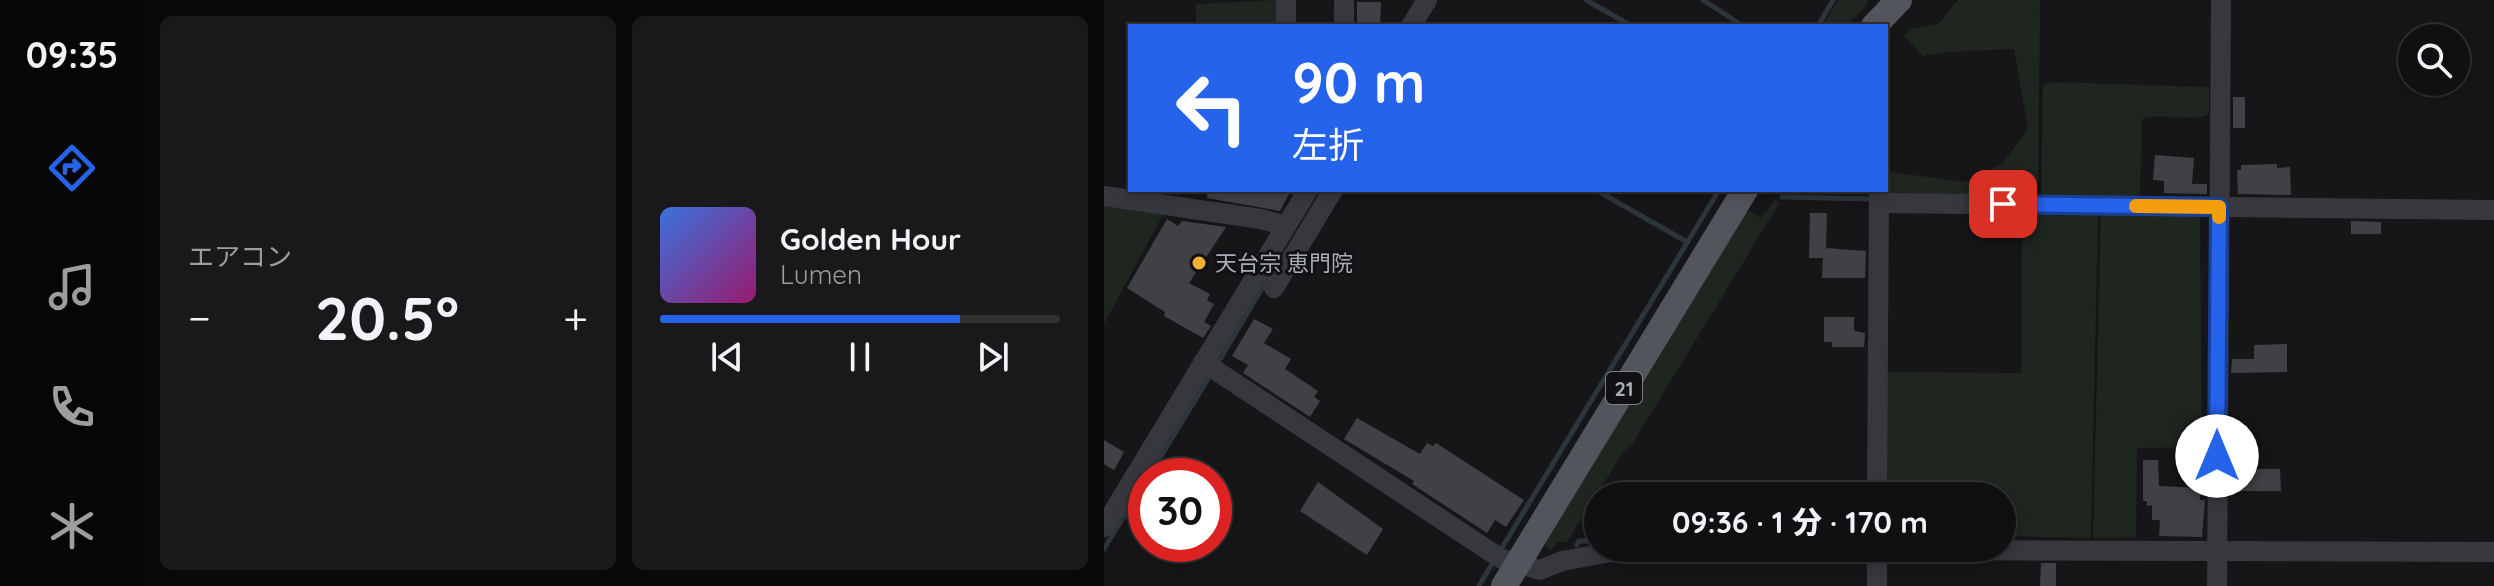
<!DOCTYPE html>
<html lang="ja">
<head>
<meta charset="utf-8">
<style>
  body { margin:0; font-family:Quicksand,"Noto Sans JP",sans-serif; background:#19191b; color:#f1f3f6; height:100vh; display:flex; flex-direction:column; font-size:30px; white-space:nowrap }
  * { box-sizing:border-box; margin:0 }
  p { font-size:26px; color:#9c9d9f }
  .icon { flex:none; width:44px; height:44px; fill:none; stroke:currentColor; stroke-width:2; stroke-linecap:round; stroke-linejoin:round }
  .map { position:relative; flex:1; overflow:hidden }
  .panel { display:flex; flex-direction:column; gap:16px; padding:16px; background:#09090a; width:960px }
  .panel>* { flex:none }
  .top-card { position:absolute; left:24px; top:24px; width:760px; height:168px; border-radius:0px; box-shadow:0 4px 12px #0003,0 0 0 2px #303032; background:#2563eb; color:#fff; overflow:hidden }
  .controls { position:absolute; left:1294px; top:24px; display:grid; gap:16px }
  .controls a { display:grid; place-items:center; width:72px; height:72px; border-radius:50%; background:#101012; box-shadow:0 4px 12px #0003,0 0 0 2px #303032; font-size:40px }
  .speed { position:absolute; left:24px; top:458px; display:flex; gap:16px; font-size:40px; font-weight:700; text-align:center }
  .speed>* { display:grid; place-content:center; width:104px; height:104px; border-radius:50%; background:#101012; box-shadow:0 4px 12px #0003,0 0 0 2px #303032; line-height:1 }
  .speed .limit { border:12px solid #d22; background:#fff; color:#111 }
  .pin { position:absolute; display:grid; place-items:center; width:68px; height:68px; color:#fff; margin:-34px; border-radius:16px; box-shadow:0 4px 12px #0006 }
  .me { position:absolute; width:88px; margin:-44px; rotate:0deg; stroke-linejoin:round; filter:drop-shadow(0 0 6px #0008) }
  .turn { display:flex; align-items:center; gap:28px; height:168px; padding:0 32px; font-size:36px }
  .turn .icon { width:104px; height:104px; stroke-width:2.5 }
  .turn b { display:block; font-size:56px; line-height:68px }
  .big { font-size:60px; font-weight:800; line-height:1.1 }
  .panel .tile { flex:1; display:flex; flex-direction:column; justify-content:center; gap:12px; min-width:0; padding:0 28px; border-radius:12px; background:#19191b }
  .song { display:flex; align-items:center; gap:24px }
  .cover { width:96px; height:96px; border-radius:12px; background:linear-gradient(135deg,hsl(220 70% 55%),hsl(320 70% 35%)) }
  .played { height:8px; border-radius:4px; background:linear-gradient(90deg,#2563eb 75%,#303032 75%) }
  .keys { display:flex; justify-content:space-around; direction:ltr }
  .heat { display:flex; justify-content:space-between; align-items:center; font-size:44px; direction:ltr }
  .panel .tiles { flex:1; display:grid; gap:16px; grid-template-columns:repeat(2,1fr) }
  .trip { position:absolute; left:480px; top:482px; width:432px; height:80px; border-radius:40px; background:#101012; box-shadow:0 4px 12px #0003,0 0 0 2px #303032; font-weight:800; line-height:80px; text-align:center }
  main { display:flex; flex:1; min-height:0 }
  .menu { display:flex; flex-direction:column; width:144px; justify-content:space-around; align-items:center; background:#060607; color:#9c9d9f }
  .menu .icon { width:56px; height:56px }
  .menu .selected { color:#2563eb }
  .menu b { font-size:36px; color:#f1f3f6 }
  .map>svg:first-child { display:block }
  .green { fill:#1e261f }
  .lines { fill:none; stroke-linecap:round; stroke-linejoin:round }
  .stream { stroke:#2c353c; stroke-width:5 }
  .building { fill:#404145 }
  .minor { stroke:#37383d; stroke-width:20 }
  .major { stroke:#53555c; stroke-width:26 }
  .route-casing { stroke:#184099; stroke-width:20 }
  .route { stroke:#2563eb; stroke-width:14 }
  .slow { stroke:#f59e0b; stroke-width:14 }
  .poi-dot { fill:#f2b134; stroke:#111113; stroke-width:3 }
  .labels { text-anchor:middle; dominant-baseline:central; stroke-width:6; stroke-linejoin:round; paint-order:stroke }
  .shield { fill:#111113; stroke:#7b7e86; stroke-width:2 }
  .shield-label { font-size:20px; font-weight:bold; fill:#a8adb8 }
  .poi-label { font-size:22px; fill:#a8adb8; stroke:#111113; text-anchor:start }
</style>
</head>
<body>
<main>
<nav class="menu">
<b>09:35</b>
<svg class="icon selected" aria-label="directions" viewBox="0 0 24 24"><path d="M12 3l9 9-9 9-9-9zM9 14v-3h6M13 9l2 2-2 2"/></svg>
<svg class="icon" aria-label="music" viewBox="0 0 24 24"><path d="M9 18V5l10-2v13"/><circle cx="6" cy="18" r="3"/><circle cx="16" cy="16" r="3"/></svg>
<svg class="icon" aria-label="phone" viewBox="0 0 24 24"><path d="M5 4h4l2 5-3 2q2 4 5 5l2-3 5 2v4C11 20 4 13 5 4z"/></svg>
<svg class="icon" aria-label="climate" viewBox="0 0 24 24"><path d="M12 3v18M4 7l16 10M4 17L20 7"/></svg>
</nav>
<section class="panel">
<div class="tiles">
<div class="tile"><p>エアコン</p>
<div class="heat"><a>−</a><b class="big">20.5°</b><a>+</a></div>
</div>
<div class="tile">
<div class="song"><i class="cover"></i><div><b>Golden Hour</b><p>Lumen</p></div></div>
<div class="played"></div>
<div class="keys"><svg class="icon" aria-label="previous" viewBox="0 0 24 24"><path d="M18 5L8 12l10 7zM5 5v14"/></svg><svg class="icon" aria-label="pause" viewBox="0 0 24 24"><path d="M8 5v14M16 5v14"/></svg><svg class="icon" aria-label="next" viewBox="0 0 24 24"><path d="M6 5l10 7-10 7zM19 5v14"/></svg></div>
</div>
</div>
</section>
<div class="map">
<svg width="1390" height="586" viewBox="0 0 1390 586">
  <rect width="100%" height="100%" fill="#161618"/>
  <!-- green -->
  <g class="green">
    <polygon points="173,0 173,26 92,26 92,4"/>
    <polygon points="734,0 763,0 764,3 743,26 718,26"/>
    <polygon points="854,0 936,0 934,197 785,196 786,172 862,182 899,163 924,128 910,49 843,52 819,56 800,36 806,29 834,24"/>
    <path d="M950,82L1105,87V114C1084,123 1063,112 1038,119L1036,197H937L939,84Z"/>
    <polygon points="671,199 676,202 527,446 520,451 463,542 454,542 446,551 439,542 641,208 657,218"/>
    <polygon points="0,201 61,211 0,324"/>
    <polygon points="918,209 994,211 987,538 898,536 898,496 839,496 839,488 791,488 781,475 781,372 917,373"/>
    <polygon points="997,210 1089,213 1096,217 1098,447 1033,448 1032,537 989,538"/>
  </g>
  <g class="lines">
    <!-- stream -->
    <g class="stream">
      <polyline points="482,0 528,26"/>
      <polyline points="599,0 639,26"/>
      <polyline points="714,26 729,0"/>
      <polyline points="492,190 583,242"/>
      <polyline points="678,197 769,199"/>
      <polyline points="112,366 164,278"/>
      <polyline points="45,476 107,374"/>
      <polyline points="473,545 475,541 494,541"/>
      <polyline points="0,549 42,480"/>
      <polyline points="396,551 615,190"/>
      <polyline points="375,586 391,559"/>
    </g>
  </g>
  <!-- building -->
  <g class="building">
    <polygon points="253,2 277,2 276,24 253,24"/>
    <rect x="1129" y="97" width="12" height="31"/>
    <polygon points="1051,155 1090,158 1088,184 1103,184 1103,194 1060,193 1060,181 1049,180"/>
    <polygon points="1173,164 1173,168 1186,167 1187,195 1134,194 1133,170 1137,170 1137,165"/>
    <polygon points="104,190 187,190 176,211 103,198"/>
    <polygon points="706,213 723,213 722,248 762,251 761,278 718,278 719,258 705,258"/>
    <polygon points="63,219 74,226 78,221 122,227 85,283 106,294 103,300 110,304 100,322 107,326 99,338 60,316 61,312 23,288"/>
    <polygon points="1247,221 1277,222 1277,234 1247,234"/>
    <polygon points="720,317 750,317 750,331 761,333 760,347 728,347 728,342 720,342"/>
    <polygon points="150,319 169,329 160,343 187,359 181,369 214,391 210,397 216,401 206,417 139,373 144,365 128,356"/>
    <polygon points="1183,344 1183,372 1127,373 1128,359 1150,359 1150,345"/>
    <polygon points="253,418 316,454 323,443 329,446 332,443 420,500 402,527 391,520 383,533 308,484 310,481 240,439"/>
    <polygon points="0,440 20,452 10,470 0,464"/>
    <polygon points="1039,460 1054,460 1055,486 1096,488 1096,500 1101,500 1098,537 1055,536 1056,520 1048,520 1048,505 1043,506 1043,501 1039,501"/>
    <polygon points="1127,469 1176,469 1177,491 1127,491"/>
    <polygon points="214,482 279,529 263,555 196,511"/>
    <polygon points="937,563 952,563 952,586 936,586"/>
  </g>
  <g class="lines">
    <!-- minor -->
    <g class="minor">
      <polyline points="182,0 182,26"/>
      <polyline points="240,0 240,26"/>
      <polyline points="307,26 323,0"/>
      <polyline points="0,196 157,219 182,226"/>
      <polyline points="775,203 1390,210"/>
      <polyline points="170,288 229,190"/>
      <polyline points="99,362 396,558 436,570 458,561 523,549 1390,552"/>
      <polyline points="773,496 775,192"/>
      <polyline points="0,527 204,190"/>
      <polyline points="773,586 773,548"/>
      <polyline points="1113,586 1117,0"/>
    </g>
    <!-- major -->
    <g class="major">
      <polyline points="770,26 795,0"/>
      <polyline points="400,586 641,190"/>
    </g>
  </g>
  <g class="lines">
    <defs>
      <polyline id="route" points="899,204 1115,207 1113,456"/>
    </defs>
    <!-- route casing -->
    <use href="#route" class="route-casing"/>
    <!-- route -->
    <use href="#route" class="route"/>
    <!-- slow -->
    <polyline class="slow" points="1032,206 1115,207 1115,217"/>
  </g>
  <!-- markers -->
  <circle class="poi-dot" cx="95" cy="263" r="8"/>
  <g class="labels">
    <!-- shield labels -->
    <rect class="shield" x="502" y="372" width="36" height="32" rx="6"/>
    <g class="shield-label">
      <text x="520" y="388">21</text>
    </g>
    <!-- poi labels -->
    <g class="poi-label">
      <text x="111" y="263">天台宗 恵門院</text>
    </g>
  </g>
</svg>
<div class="controls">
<a><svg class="icon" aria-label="search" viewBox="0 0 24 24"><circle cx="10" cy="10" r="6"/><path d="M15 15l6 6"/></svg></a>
</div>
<div class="speed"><div class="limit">30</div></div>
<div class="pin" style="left:899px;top:204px;background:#d93025"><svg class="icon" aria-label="arrive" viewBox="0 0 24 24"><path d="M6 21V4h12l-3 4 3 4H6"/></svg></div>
<svg class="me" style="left:1113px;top:456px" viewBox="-20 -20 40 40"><circle r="19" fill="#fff"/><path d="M0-13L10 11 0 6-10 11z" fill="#2563eb"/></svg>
<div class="trip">09:36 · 1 分 · 170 m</div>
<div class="top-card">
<div class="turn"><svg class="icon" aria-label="left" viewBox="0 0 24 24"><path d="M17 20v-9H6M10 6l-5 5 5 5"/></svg><div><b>90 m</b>左折</div></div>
</div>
</div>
</main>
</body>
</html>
